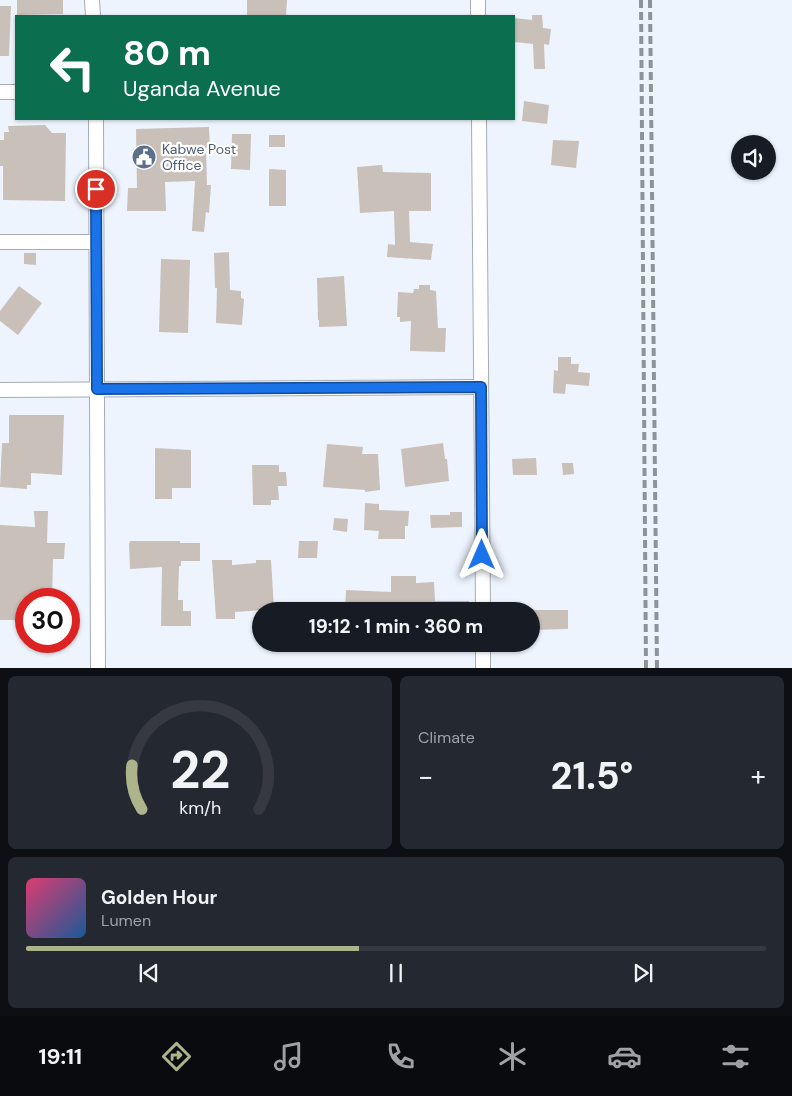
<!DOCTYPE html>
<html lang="en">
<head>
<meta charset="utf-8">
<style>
  body { margin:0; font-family:"DM Sans",sans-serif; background:#242831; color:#f1f3f6; height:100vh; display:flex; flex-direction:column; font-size:19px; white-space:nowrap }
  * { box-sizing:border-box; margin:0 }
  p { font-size:16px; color:#9ea1a6 }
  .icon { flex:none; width:28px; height:28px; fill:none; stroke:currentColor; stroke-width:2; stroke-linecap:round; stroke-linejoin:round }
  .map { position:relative; height:668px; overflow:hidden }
  .sheet { display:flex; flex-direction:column; gap:8px; padding:8px; background:#0d0f14; flex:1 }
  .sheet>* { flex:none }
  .top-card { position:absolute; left:15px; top:15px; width:500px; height:105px; border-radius:0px; box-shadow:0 1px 4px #0004; background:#0b6e4f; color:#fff; overflow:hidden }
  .controls { position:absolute; left:731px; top:135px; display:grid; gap:10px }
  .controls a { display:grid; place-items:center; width:45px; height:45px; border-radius:50%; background:#171b24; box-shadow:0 1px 4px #0004; font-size:25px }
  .speed { position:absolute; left:15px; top:588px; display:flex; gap:10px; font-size:25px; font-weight:700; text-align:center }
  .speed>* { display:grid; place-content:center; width:65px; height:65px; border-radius:50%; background:#171b24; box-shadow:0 1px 4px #0004; line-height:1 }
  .speed .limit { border:8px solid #d22; background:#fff; color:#111 }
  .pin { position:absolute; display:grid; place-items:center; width:42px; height:42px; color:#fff; margin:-21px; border:2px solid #fff; border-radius:50%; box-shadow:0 1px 5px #0007 }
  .me { position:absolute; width:55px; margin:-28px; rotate:0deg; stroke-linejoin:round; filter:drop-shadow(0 0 4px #0008) }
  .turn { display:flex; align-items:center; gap:18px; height:105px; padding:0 25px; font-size:22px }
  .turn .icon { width:65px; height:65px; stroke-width:2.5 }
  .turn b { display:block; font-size:35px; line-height:42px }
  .big { font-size:38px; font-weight:700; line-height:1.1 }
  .sheet .widget { flex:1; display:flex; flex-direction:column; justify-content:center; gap:8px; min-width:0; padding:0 18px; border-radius:8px; background:#242831 }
  .sheet .dial { align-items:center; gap:0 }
  .dial svg { height:130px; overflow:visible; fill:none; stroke:#363941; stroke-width:7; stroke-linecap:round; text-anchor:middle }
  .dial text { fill:#f1f3f6; stroke:none }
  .song { display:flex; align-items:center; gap:15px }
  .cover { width:60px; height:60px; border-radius:8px; background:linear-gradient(135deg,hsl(340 70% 55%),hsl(210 70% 35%)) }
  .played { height:5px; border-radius:2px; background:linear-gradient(90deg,#adb48c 45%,#363941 45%) }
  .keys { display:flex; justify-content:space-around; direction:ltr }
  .heat { display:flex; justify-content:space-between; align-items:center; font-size:28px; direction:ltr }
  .sheet .tiles { flex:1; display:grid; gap:8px; grid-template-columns:1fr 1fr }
  .widget:last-child { grid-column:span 2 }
  .trip { position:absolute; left:252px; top:602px; width:288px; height:50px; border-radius:25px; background:#171b24; box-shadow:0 1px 4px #0004; font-weight:700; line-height:50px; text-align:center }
  .tabs { display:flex; height:80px; justify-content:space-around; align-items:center; background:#090b0e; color:#9ea1a6 }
  .tabs .icon { width:35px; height:35px }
  .tabs .current { color:#adb48c }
  .tabs b { font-size:22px; color:#f1f3f6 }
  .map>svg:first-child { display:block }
  .building { fill:#cac0ba }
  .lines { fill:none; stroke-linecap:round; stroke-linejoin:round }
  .street-casing { stroke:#a6acb5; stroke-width:16 }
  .street { stroke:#fff; stroke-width:14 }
  .rail { stroke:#8e939a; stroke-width:4; stroke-dasharray:8 4; stroke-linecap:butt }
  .route-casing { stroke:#114b97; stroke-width:12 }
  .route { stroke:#1a73e8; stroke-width:9 }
  .labels { text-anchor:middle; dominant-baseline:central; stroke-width:4.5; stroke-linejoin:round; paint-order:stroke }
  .service-label { font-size:14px; fill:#4e5e75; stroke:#fff; text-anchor:start }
</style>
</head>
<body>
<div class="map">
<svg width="792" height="669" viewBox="0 0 792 669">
  <rect width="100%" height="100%" fill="#edf4fd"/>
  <!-- building -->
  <g class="building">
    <polygon points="17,0 63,0 63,14 17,15"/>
    <polygon points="247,0 287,0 286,16 247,16"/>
    <polygon points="0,6 11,6 9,56 0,56"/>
    <polygon points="532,15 542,15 543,28 551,29 549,45 544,44 545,69 534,69 533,44 514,42 514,18 532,20"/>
    <polygon points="524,101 549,105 547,124 522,121"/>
    <polygon points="45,125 52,133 66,133 65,201 3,200 3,166 0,166 0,140 4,140 4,132 9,132 8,126"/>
    <polygon points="209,127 210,148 206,148 207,185 211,185 209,213 206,212 204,232 192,231 195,181 165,182 166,211 127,211 128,188 137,188 136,129"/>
    <polygon points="232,134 251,134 250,170 231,169"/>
    <rect x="269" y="135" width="16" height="12"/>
    <polygon points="553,140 579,141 576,168 551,165"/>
    <polygon points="382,165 383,172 431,173 431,211 409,211 410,242 433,244 431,260 387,257 388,244 395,245 394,211 360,213 357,167"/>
    <polygon points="269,169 286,170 286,206 269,206"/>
    <polygon points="229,252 230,290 241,291 241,298 244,299 242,325 216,323 217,288 215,288 214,253"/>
    <polygon points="24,253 36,253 36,265 24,264"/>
    <polygon points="161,259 190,260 188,333 159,332"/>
    <polygon points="344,276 347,326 319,327 319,320 318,320 317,278"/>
    <polygon points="419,285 430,285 430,290 436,291 438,328 446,328 445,352 410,351 411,321 400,322 400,317 397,317 398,292 413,293 414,289 419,289"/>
    <polygon points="19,286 42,303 18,335 0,321 0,311"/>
    <polygon points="558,357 571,357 571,364 579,364 578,372 590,373 589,386 566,384 565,394 553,393 554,370 558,371"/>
    <polygon points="9,415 64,415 62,475 31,473 31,485 27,485 27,489 0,487 2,443 9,443"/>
    <polygon points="443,443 445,459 447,459 449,481 405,487 401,449"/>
    <polygon points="327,444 363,447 362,454 378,454 380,490 365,492 365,490 323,487"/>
    <polygon points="155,448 191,450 191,488 172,488 172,499 155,499"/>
    <polygon points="536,458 537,475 513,475 512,459"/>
    <polygon points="562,463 573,463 574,474 563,475"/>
    <polygon points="252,465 279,465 279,472 286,472 287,486 278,486 279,500 271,500 271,505 253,505"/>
    <polygon points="365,503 379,504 379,510 409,511 408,526 405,526 405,539 378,539 379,531 364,530"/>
    <polygon points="34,511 48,511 47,543 65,543 64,559 53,559 52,599 26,599 26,620 0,620 0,525 35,527"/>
    <polygon points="450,512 462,512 462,527 431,528 430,515 450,515"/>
    <polygon points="334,518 348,519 347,532 333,530"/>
    <polygon points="130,541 180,541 180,543 200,543 200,561 181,561 181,566 179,566 178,600 183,600 183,611 191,611 191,626 161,626 162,567 130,569 129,543 130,543"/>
    <polygon points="299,541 318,541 317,558 298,558"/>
    <polygon points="212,560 232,560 232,565 256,563 256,560 271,560 274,609 235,612 235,619 216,619"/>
    <polygon points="391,576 416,576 416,583 434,582 435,601 469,601 469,611 345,611 346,590 391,592"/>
    <polygon points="532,610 568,610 568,629 533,630"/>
  </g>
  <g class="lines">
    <defs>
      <g id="street">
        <polyline points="92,0 93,16"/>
        <polyline points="478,0 478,16"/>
        <polyline points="0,92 16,92"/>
        <polyline points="96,119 98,669"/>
        <polyline points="479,119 483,611"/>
        <polyline points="0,242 96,242"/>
        <polyline points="0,390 481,387"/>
        <polyline points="483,644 483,669"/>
      </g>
    </defs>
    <!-- street casing -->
    <use href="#street" class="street-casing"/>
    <!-- street -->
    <use href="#street" class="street"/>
    <!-- rail -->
    <g class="rail">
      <polyline points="641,0 646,669"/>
      <polyline points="650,0 657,669"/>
    </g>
  </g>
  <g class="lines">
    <defs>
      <polyline id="route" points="96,189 97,389 481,387 482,555"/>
    </defs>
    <!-- route casing -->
    <use href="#route" class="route-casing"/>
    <!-- route -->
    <use href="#route" class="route"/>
  </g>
  <!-- icons -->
  <defs>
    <symbol id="civic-disc" viewBox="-11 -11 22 22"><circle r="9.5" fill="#5c6f8a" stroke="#fff"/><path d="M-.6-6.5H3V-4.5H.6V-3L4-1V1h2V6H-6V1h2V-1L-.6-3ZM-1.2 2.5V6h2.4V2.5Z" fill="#fff"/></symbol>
  </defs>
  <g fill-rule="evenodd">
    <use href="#civic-disc" x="130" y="143" width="28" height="28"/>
  </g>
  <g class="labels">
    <!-- service labels -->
    <g class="service-label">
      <text x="162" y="149">Kabwe Post<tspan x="162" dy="16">Office</tspan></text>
    </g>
  </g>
</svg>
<div class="controls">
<a><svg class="icon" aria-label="sound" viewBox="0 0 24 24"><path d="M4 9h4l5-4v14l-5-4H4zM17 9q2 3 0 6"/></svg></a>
</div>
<div class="speed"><div class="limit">30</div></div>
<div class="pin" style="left:96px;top:189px;background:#d93025"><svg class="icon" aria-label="arrive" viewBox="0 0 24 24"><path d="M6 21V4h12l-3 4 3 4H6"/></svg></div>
<svg class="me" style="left:482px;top:555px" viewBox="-20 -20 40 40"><path d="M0-17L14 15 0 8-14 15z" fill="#1a73e8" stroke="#fff" stroke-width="4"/></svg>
<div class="trip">19:12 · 1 min · 360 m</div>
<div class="top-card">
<div class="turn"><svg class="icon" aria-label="left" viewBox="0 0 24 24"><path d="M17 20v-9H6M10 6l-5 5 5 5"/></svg><div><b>80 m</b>Uganda Avenue</div></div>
</div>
</div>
<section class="sheet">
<div class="tiles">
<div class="widget dial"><svg viewBox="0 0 100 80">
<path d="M14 69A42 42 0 1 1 86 69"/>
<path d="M14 69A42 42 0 0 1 8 42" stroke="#adb48c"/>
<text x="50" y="56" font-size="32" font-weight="700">22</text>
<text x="50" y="72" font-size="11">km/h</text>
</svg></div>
<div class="widget"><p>Climate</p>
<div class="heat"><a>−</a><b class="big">21.5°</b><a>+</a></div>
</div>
<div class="widget">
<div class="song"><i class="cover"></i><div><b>Golden Hour</b><p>Lumen</p></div></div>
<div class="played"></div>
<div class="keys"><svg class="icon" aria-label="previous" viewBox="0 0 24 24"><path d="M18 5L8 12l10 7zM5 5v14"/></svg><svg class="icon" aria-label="pause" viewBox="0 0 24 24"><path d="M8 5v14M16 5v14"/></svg><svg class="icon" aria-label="next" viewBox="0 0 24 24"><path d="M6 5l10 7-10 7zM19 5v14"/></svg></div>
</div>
</div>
</section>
<nav class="tabs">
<b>19:11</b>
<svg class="icon current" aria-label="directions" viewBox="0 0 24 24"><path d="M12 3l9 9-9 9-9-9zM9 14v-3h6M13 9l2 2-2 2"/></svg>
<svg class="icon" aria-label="music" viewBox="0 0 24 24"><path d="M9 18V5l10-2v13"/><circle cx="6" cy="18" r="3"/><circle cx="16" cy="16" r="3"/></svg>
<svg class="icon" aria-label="phone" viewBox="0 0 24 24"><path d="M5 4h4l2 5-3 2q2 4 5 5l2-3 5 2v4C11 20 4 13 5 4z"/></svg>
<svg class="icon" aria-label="climate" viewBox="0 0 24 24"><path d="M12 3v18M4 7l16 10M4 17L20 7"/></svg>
<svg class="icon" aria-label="car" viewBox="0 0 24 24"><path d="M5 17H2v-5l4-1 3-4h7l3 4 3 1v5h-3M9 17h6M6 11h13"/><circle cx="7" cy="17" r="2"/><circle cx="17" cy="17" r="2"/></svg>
<svg class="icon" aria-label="filters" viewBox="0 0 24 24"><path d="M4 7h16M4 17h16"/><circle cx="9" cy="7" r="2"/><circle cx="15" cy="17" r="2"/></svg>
</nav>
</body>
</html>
